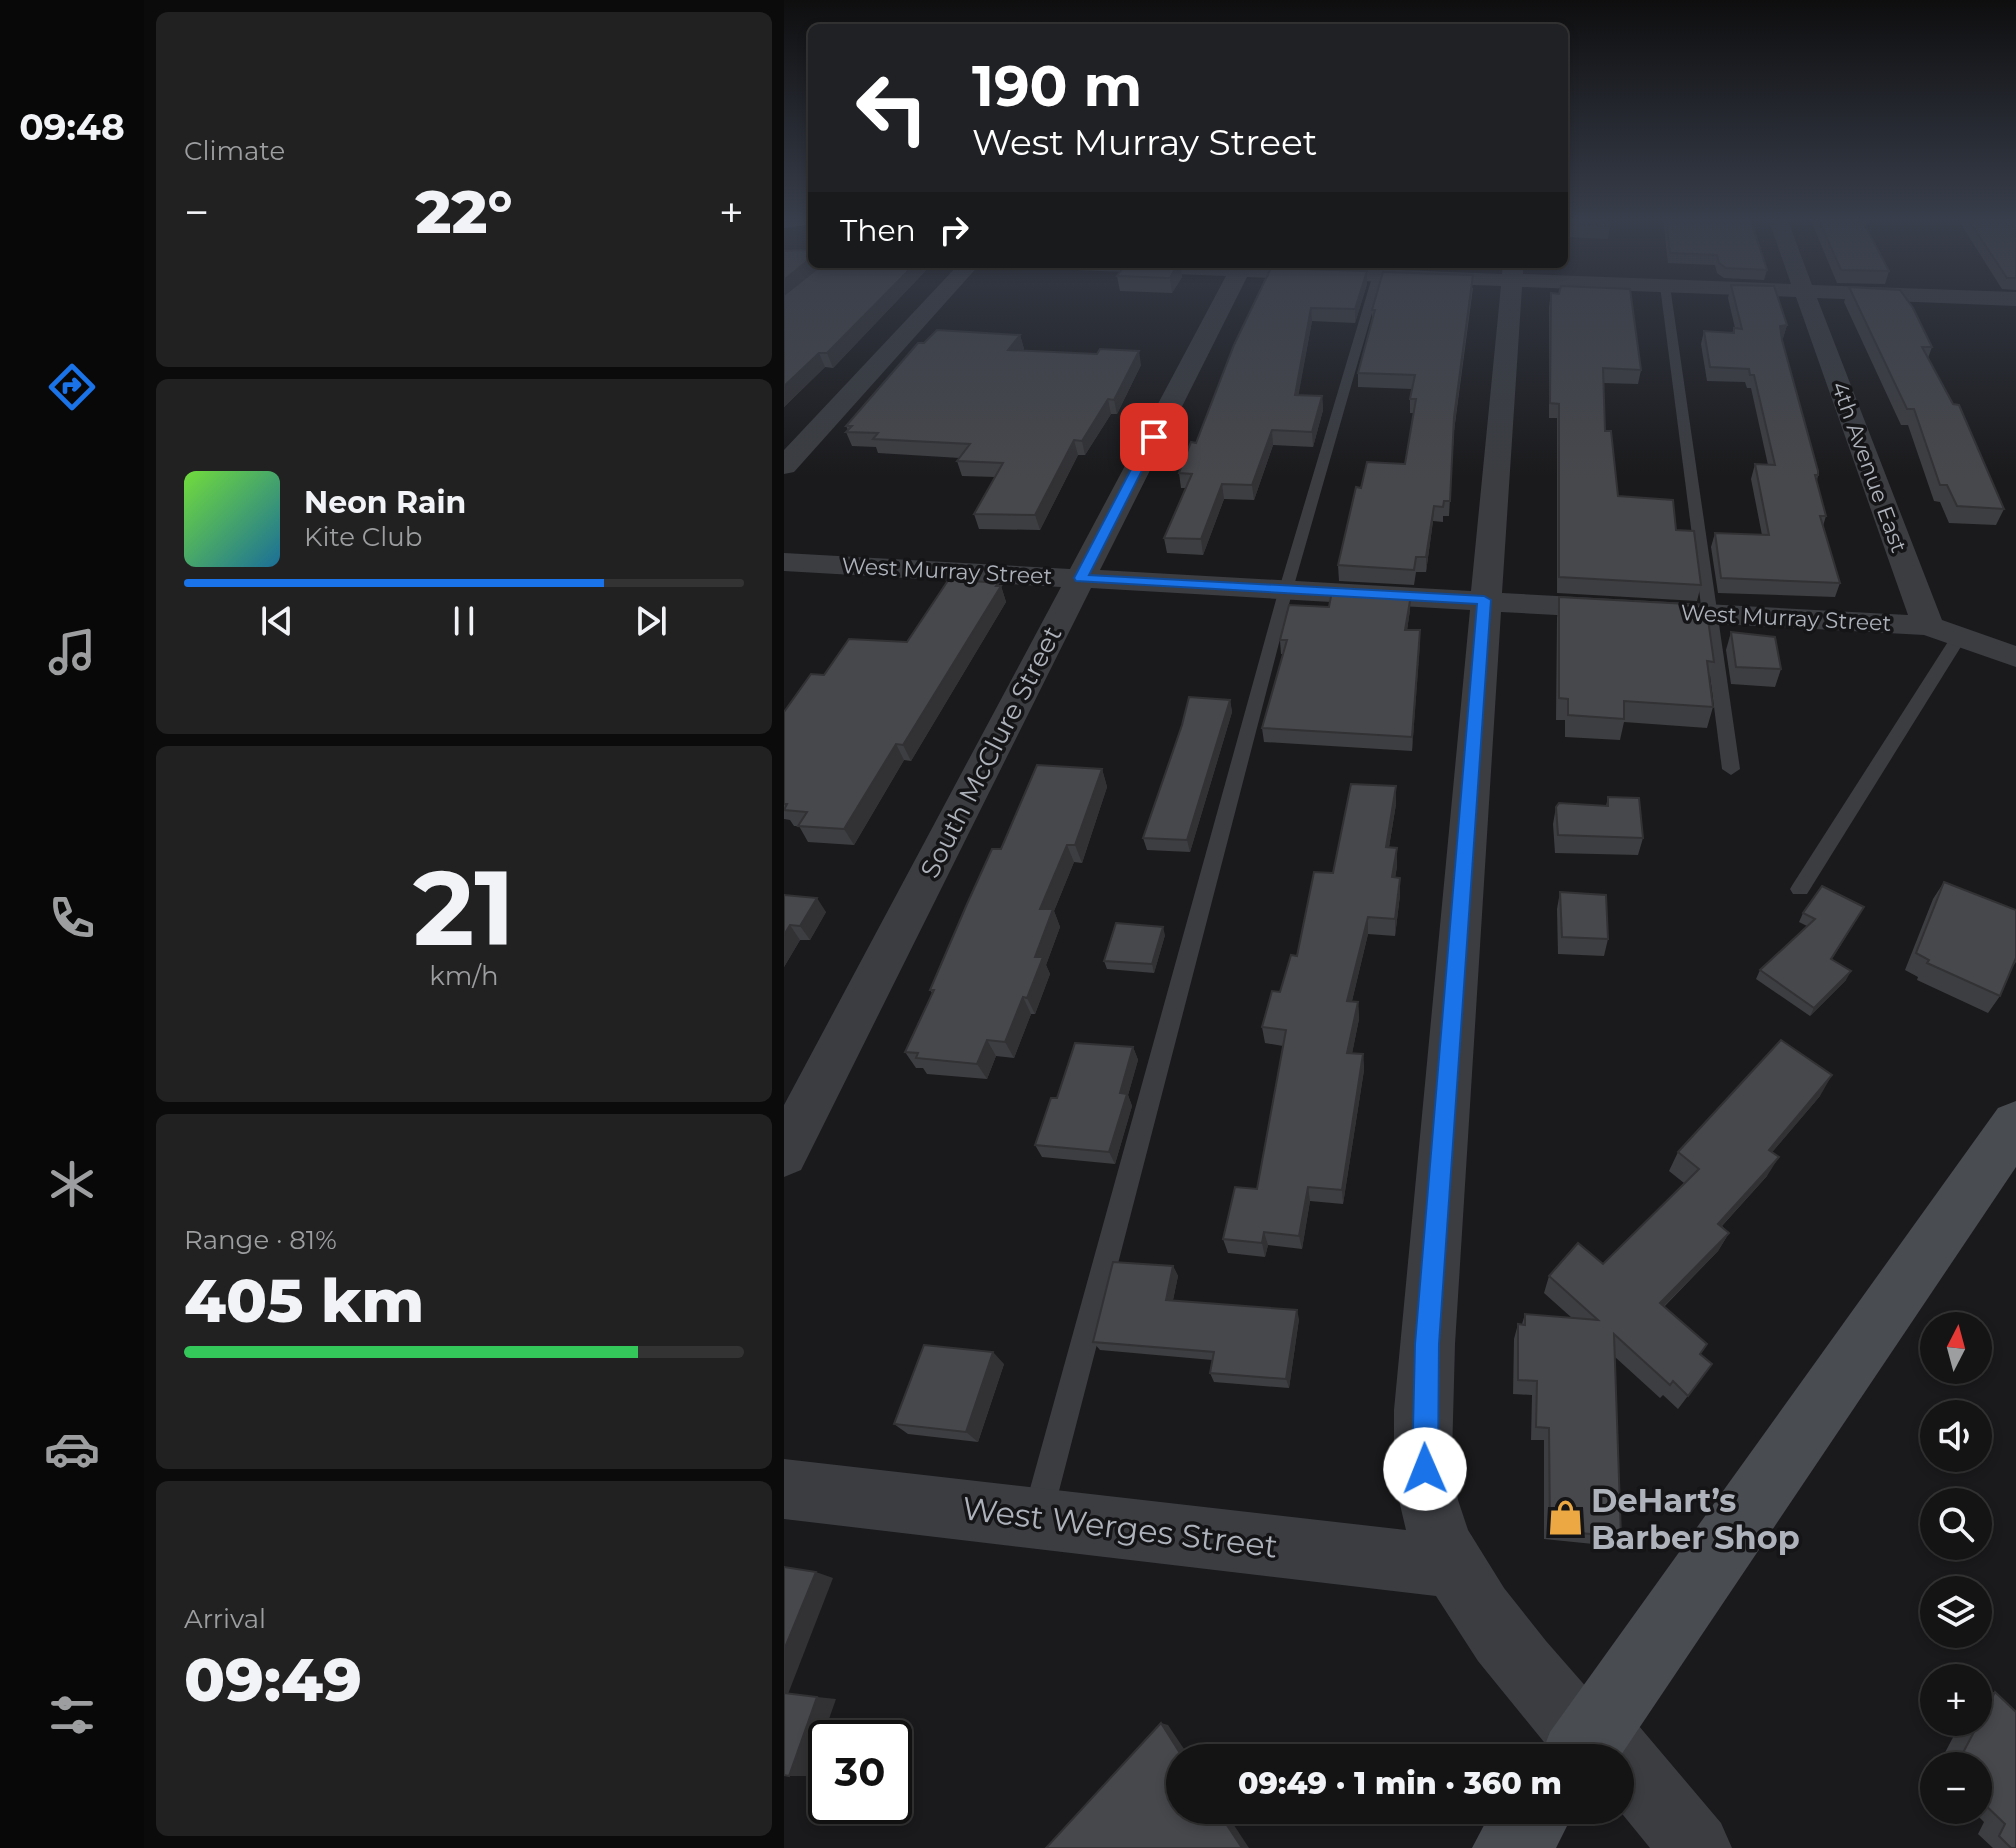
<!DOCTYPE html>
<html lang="en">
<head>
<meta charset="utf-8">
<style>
  body { margin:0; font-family:Montserrat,sans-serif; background:#212122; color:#f1f3f6; height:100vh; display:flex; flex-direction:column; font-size:30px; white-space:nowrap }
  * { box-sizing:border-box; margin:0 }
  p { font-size:26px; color:#9d9ea0 }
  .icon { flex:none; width:44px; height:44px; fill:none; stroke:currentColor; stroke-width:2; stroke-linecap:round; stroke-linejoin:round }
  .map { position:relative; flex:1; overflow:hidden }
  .details { display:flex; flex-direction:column; gap:12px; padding:12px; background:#0b0b0c; width:640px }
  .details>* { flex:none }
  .hud { position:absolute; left:24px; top:24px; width:760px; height:244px; border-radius:12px; box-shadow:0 4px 12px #0003,0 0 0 2px #333334; background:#202124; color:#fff; overflow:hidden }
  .needle { width:52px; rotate:6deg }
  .controls { position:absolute; left:1136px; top:1312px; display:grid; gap:16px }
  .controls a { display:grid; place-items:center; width:72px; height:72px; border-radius:50%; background:#141415; box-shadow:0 4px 12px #0003,0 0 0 2px #333334; font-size:40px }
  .speed { position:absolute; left:24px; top:1720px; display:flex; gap:16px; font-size:40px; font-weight:700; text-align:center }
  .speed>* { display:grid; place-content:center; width:104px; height:104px; border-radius:50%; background:#141415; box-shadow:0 4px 12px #0003,0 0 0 2px #333334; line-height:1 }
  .speed .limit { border:4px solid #111; border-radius:12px; background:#fff; color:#111 }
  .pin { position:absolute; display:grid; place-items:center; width:68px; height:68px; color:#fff; margin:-34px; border-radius:16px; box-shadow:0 4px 12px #0006 }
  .me { position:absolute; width:88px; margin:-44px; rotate:359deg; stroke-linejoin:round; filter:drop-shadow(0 0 6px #0008) }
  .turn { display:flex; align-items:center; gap:28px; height:168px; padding:0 32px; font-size:36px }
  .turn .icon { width:104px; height:104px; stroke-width:2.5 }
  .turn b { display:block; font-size:56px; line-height:68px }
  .then { display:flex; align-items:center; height:76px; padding:0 32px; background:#0003; gap:16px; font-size:30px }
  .big { font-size:60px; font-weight:800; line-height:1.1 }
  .details .tile { flex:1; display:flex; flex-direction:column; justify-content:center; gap:12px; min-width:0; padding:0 28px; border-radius:12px; background:#212122 }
  .details .dial { align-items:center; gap:0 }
  .dial b { font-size:104px; line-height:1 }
  .song { display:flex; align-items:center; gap:24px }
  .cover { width:96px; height:96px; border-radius:12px; background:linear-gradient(135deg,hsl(100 70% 55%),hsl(200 70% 35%)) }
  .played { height:8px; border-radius:4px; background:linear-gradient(90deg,#1a73e8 75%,#333334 75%) }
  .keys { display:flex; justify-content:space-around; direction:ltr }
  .heat { display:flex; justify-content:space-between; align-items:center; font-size:44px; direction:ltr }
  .charge { height:12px; border-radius:6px; background:linear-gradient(90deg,#34c759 81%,#333334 0) }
  .trip { position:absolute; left:382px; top:1744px; width:468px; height:80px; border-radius:40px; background:#141415; box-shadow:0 4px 12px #0003,0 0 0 2px #333334; font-weight:800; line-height:80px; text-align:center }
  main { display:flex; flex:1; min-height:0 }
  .tabs { display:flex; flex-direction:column; width:144px; justify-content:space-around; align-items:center; background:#080808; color:#9d9ea0 }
  .tabs .icon { width:56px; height:56px }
  .tabs .current { color:#1a73e8 }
  .tabs b { font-size:36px; color:#f1f3f6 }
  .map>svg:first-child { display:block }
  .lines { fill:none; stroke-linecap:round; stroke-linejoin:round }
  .lane { fill:#3b3d41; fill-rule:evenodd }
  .street { fill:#3b3d41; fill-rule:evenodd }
  .secondary { fill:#494c51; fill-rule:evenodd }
  .primary { fill:#575a60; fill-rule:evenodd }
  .wall { fill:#3d3e41 }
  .shaded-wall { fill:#323235 }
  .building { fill:#47484c; stroke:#323235; stroke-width:2 }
  .route { fill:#1a73e8; stroke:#114b97; stroke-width:2 }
  .labels { text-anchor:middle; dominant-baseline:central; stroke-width:7; stroke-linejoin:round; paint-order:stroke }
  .far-street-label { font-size:22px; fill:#adb2bb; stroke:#151517 }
  .street-label { font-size:26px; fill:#adb2bb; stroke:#151517 }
  .near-poi-label { font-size:32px; font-weight:bold; fill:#adb2bb; stroke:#151517; text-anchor:start }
  .near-street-label { font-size:32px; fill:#adb2bb; stroke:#151517 }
</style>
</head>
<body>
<main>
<nav class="tabs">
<b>09:48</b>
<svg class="icon current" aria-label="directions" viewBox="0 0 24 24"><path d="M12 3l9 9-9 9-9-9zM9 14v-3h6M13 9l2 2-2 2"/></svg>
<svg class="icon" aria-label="music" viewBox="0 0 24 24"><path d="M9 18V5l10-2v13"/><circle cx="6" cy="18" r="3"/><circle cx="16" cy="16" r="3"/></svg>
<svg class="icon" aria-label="phone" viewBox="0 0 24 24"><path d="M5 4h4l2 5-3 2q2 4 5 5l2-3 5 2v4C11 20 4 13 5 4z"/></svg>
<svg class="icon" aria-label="climate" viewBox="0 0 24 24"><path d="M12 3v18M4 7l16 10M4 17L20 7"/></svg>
<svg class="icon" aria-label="car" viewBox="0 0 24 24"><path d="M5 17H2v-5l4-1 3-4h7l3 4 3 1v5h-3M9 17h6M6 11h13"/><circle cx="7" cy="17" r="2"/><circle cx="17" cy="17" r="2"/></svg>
<svg class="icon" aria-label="filters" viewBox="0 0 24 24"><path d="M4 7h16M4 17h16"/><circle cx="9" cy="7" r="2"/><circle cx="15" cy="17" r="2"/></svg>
</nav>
<section class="details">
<div class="tile"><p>Climate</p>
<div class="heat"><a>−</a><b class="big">22°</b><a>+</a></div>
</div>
<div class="tile">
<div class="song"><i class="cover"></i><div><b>Neon Rain</b><p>Kite Club</p></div></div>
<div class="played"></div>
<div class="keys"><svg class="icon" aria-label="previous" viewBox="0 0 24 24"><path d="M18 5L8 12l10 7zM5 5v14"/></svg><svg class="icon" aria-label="pause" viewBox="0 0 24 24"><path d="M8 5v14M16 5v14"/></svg><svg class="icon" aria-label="next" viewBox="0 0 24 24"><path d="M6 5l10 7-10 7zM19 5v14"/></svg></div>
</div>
<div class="tile dial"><b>21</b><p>km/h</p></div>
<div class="tile"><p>Range · 81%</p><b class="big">405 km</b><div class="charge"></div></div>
<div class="tile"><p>Arrival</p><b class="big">09:49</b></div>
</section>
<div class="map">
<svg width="1232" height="1848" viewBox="0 0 1232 1848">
  <rect width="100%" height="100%" fill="#1a1a1c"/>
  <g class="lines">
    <!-- lane -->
    <g class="lane">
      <polygon points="592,264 602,264 509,589 269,1514 264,1524 254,1529 244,1524 239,1514 495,589"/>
      <polygon points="881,283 886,286 956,769 947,775 938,769 876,286"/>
      <polygon points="1175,632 1183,637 1023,894 1009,894 1006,889 1009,884 1167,637"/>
    </g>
    <!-- street -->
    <g class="street">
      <path d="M984,218H1003L1028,285L1232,292V306L1033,298L1158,620L1232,646V667L1140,635L717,612L671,1344L668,1456L674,1500L684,1530L720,1588L762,1641L811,1697L838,1706L937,1823L948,1848H866L835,1810L836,1758H773L694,1661L652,1596L0,1519V1459L622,1530L610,1479V1410L686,610L307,588L17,1170L0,1177V1105L277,587L0,571V553L286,569L442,276L292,270L282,264H469L718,274L719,264H739V274L1007,284ZM463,277L717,286L687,591L316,570ZM738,287L1012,297L1124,615L718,593Z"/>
      <polygon points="175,264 196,264 10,472 0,474 0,450"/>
    </g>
    <!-- secondary -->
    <g class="secondary">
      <polygon points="1232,1101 1232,1167 835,1758 756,1758 766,1732 1214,1108"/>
      <polygon points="708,1810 791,1810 772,1848 688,1848"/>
    </g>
    <!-- primary -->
    <polygon class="primary" points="0,218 28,218 28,224 0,228"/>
  </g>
  <!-- wall -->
  <g class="wall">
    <polygon points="783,218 825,218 826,226 824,239 784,237"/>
    <polygon points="879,218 966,218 983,270 980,280 940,278 933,273 931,265 884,263"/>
    <polygon points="1026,218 1084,218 1082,226 1105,271 1101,284 1053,283"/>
    <polygon points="1173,218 1232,218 1232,290 1218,289"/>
    <polygon points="0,251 28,264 148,264 49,368 41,367 0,407"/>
    <polygon points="396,264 398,277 388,293 336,291 333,276"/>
    <polygon points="544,264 589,264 588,266"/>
    <polygon points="603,264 693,264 691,270 604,266"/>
    <polygon points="583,271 583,284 571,323 528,321 514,395 538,396 539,410 529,447 489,445 470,500 440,499 419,555 383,553 380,538 402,488 397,488 395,473 412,443 450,345"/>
    <polygon points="947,285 1003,325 999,338 998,338 1034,475 1033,481 1042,516 1039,526 1056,583 1051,597 934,593 927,547 931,533 978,535 967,479 971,464 984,465 967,388 963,388 961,382 923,381 917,344 920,331 948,333 950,328 951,328 944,298"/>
    <polygon points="1065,287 1148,347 1144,358 1220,509 1212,525 1165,523 1156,502 1150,501 1124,425 1117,425 1060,302"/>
    <polygon points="689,288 670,431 665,516 659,516 659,522 649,521 642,572 632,572 630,585 555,581 554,565 577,488 621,464 630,413 626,413 626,399 628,389 574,387 574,373 588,322 588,310"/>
    <polygon points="767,293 857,370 854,384 819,383 821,431 834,496 892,530 917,585 913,601 773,593 773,418 765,418 765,307"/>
    <polygon points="236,335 240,349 238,351 357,365 333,414 327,414 301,455 294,455 256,530 195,529 190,514 211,477 178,476 173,461 176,458 94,453 92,447 68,446 62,432 64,430 62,426 140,343"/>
    <polygon points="214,583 215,586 217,586 222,602 127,761 120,760 70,845 24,842 15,826 10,826 6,820 0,819 0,712 40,675 123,642"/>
    <polygon points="775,597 930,662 925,678 929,707 923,728 840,722 836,740 781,737 781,720 772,720 773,618"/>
    <polygon points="626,610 623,630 636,630 628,751 480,742 478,728 499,654 497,654 496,640"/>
    <polygon points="947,632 997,669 991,687 947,684 942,650"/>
    <polygon points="446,700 448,712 406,852 363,850 359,838"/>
    <polygon points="318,769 323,787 298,863 290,862 270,911 276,927 262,965 266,974 251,1014 247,1014 230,1058 212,1056 203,1079 143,1074 139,1068 132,1068 121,1052 148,993 146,990 217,849"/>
    <polygon points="824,797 859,838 854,855 771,853 769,824 772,807 822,806"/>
    <polygon points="612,804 605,847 613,866 611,877 616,895 611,936 584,934 568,1001 574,1002 575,1019 568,1053 579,1054 580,1070 559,1204 526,1201 518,1249 484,1245 481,1257 444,1253 439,1239 473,1189 499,1046 481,1043 478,1027 513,956 549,873"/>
    <polygon points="1160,882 1232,910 1232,962 1229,966 1216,996 1204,1013 1133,980 1134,977 1121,970 1149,899"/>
    <polygon points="776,892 824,939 820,956 774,954 773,909"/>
    <polygon points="0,895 42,912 26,940 16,940 0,967"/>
    <polygon points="1080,907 1048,959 1062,980 1026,1016 972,979 976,970 1023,926 1015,922 1019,913"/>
    <polygon points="381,935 370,973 323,969 320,961"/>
    <polygon points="349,1047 354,1060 344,1095 348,1106 331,1164 258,1157 251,1145 273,1098"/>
    <polygon points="1036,1096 988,1152 983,1176 938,1226 945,1233 934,1251 880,1307 916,1354 928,1364 894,1409 879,1395 876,1398 831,1357 837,1537 829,1546 760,1539 760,1440 747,1440 748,1395 729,1394 730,1339 734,1324 738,1324 741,1314 788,1318 760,1293 765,1276 819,1264 900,1183 885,1171 894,1152"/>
    <polygon points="389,1266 394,1276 389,1300 515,1319 505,1388 430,1382 426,1373 428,1360 316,1350 309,1342"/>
    <polygon points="220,1364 194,1442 124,1434 110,1424"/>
    <polygon points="1211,1692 1232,1848 1209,1848 1194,1834 1200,1822 1188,1810 1194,1810 1194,1766 1154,1766 1177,1722 1194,1722 1194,1694"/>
  </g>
  <!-- shaded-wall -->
  <g class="shaded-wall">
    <polygon points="28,257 28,264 40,264 0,298 0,280"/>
    <polygon points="131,264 148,264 49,368 43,353"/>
    <polygon points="394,264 396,264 398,277 388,293 386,278"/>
    <polygon points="583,271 583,284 571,323 571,309"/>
    <polygon points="689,275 670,431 665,516 670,417"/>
    <polygon points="527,308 528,321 512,409 511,395"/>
    <polygon points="1003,325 999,338 992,339 996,326"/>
    <polygon points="236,335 240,349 227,364 224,350"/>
    <polygon points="355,351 357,365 333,414 330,400"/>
    <polygon points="35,353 41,367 0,407 0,386"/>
    <polygon points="538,396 539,410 529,447 528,432"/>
    <polygon points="324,399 327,414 301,455 298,441"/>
    <polygon points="488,430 489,445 470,500 468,485"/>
    <polygon points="290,440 294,455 256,530 251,515"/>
    <polygon points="438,484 440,499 419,555 417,539"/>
    <polygon points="650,506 649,521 642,572 642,557"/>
    <polygon points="214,583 215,588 217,586 222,602 127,761 119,745"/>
    <polygon points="627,595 626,610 621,644 621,630"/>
    <polygon points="636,630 636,645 628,751 628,737"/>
    <polygon points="446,700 448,712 406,852 403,840"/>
    <polygon points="112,744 120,760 70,845 60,829"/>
    <polygon points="318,769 323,787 298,863 291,845"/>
    <polygon points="612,786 612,804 602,865 602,847"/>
    <polygon points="283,845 290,862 270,911 276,927 262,965 266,974 251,1014 243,998 251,957 256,909"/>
    <polygon points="613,848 613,866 609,894 608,877"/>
    <polygon points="616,878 616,895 611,936 611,919"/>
    <polygon points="33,898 42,912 26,940 16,926"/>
    <polygon points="584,917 584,934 564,1017 563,1001"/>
    <polygon points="6,925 16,940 0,967 0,935"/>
    <polygon points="379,927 381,935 370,973 368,964"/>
    <polygon points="1067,971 1062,980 1026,1016 1030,1008"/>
    <polygon points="239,997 247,1014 230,1058 221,1042"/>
    <polygon points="574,1002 575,1019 565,1069 563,1053"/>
    <polygon points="203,1040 212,1056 203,1079 193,1064"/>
    <polygon points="349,1047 354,1060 344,1095 348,1106 331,1164 325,1152 336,1093"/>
    <polygon points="579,1054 580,1070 559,1204 558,1190"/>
    <polygon points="1048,1075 1036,1096 974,1169 985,1150"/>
    <polygon points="995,1157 983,1176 924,1241 934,1224"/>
    <polygon points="524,1187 526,1201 518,1249 515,1236"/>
    <polygon points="480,1232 484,1245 481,1257 478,1243"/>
    <polygon points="945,1233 934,1251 867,1319 876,1303"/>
    <polygon points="389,1266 394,1276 387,1309 382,1300"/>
    <polygon points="513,1310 515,1319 505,1388 502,1379"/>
    <polygon points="209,1352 220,1364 194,1442 182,1432"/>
    <polygon points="32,1572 49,1578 4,1694 0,1693 0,1650"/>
    <polygon points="33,1697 52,1699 25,1776 5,1776"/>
    <polygon points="377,1723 384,1725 406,1758 399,1758"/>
    <polygon points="433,1810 440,1810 465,1848 458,1848"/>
  </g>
  <!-- building -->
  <g class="building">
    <polygon points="785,218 825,218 826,226 785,224"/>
    <polygon points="882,218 966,218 983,270 942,268 935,263 933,255 886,253"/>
    <polygon points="1034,218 1077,218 1105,271 1057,270"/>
    <polygon points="1183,218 1232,218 1232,278 1223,278"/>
    <polygon points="28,234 28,257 0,280 0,251 23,250 26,235"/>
    <polygon points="39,264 131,264 43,353 35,353 0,386 0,295"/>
    <polygon points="341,264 394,264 386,278 333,276"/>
    <polygon points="487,268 583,271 571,309 527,308 511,395 538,396 528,432 488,430 468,485 438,484 417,539 380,538 408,474 395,473 407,442 412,443 450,345"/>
    <polygon points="599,272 689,275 670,417 666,501 660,501 659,507 650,506 642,557 632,557 630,570 554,565 572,487 577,488 583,462 621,464 632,399 626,399 631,375 574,373 591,310 588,310"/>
    <polygon points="947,285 990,286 1003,325 996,326 998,340 1034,471 1034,475 1031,475 1042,516 1036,516 1056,583 937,578 931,533 985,535 971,464 991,465 970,375 966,375 965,369 926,367 920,331 950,333 950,328 958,329"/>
    <polygon points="777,286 846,289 857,370 819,368 821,431 827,431 834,496 889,500 892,530 910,531 917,585 775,577 775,404 766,403 767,293 775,294"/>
    <polygon points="1065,287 1116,290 1129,308 1148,347 1138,347 1169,404 1175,405 1220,509 1173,506 1163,485 1156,485 1130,409 1123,409"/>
    <polygon points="153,330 236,335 224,350 313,354 316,349 355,351 330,400 324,399 298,441 290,440 251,515 190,514 219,463 173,461 186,444 89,439 94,433 62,432 68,426 62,426 134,343 140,343"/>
    <polygon points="165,579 214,583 212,586 217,586 119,745 112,744 60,829 14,826 23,812 0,810 3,804 0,804 0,712 27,674 40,675 65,639 123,642"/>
    <polygon points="548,591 627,595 621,630 636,630 628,737 478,728 503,640 496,640 505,605 545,607"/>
    <polygon points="775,597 922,605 930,662 923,661 929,707 840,701 840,719 784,715 784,699 775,698"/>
    <polygon points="947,632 991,637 997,669 952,667"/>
    <polygon points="405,697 446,700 403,840 359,838 398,725"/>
    <polygon points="253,765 318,769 291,845 283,845 256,909 269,909 251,957 259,957 243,998 239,997 221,1042 203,1040 193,1064 132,1058 134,1053 121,1052 150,990 146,990 183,904 208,849 217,849"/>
    <polygon points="567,784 612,786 602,847 613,848 608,877 616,878 611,919 584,917 563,1001 574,1002 563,1053 579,1054 558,1190 524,1187 515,1236 480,1232 478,1243 439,1239 451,1187 473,1189 502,1030 478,1027 488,991 496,992 507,955 513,956 530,872 549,873"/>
    <polygon points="824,797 855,798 859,838 774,835 772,807 775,803 824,806"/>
    <polygon points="1160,882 1232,910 1232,958 1216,996 1143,963 1145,960 1132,953"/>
    <polygon points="1038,886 1080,907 1047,959 1067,971 1030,1008 976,970 1031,919 1019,913"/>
    <polygon points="776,892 822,895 824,939 778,937"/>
    <polygon points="0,895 33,898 16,926 6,925 0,935"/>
    <polygon points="332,923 379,927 368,964 320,961"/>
    <polygon points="997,1040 1048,1075 985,1150 995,1157 934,1224 945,1233 876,1303 923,1344 916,1354 928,1364 904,1396 889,1381 886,1385 830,1334 837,1537 766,1530 765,1428 752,1427 753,1381 734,1380 734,1324 741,1325 741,1314 814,1320 765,1276 794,1243 819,1264 915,1169 894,1152"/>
    <polygon points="291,1043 349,1047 336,1093 343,1094 325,1152 251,1145 267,1098 273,1098"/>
    <polygon points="329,1262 389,1266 382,1300 513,1310 502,1379 426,1373 430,1352 309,1342"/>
    <polygon points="140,1345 209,1352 182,1432 110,1424"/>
    <polygon points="0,1567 32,1572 0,1650"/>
    <polygon points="1211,1692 1232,1712 1232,1848 1227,1848 1215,1836 1221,1824 1194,1798 1194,1766 1172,1766"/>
    <polygon points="0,1693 33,1697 5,1776 0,1775"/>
    <polygon points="377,1723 399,1758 396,1758 396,1810 433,1810 458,1848 262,1848"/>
  </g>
  <!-- sky -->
  <linearGradient id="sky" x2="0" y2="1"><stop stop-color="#0e0e0f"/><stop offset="0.46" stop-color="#383e4b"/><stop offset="1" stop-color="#383e4b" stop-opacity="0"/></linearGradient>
  <rect width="1232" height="477" fill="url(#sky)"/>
  <!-- route -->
  <polygon class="route" points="370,433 375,437 305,575 700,596 707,600 655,1344 654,1469 650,1478 641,1482 631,1478 628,1469 631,1344 693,604 292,581 290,578 364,437"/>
  <!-- icons -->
  <defs>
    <symbol id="shop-bare" viewBox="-9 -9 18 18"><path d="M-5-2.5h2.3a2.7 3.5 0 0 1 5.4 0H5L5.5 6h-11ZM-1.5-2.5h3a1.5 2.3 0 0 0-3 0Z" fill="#eca943" stroke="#151517" stroke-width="2.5" paint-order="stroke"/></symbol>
  </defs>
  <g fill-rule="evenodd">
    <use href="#shop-bare" x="756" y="1492" width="51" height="51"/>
  </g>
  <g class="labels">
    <!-- far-street labels -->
    <g class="far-street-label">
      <text transform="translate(1085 467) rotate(70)">4th Avenue East</text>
      <text transform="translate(163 571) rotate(3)">West Murray Street</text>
      <text transform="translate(1002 618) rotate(3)">West Murray Street</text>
    </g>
    <!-- street labels -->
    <g class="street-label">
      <text transform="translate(207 752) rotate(-63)">South McClure Street</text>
    </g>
    <!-- near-poi labels -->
    <g class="near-poi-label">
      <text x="807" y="1500">DeHart’s<tspan x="807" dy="37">Barber Shop</tspan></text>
    </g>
    <!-- near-street labels -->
    <g class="near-street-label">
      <text transform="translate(336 1527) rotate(7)">West Werges Street</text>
    </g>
  </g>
</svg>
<div class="controls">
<a><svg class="needle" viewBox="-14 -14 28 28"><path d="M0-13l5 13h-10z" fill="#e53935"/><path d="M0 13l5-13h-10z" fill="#9d9ea0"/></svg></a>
<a><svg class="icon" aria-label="sound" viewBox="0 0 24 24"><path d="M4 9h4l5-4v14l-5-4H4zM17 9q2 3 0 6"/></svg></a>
<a><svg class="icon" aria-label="search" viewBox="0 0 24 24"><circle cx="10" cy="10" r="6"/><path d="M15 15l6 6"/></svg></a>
<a><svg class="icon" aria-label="layers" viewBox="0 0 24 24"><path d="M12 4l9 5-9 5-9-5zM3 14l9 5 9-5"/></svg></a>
<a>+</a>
<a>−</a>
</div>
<div class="speed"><div class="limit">30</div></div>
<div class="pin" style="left:370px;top:437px;background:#d93025"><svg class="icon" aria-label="arrive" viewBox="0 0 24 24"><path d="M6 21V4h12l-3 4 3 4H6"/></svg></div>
<svg class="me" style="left:641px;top:1469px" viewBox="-20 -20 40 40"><circle r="19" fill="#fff"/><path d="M0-13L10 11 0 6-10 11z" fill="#1a73e8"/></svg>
<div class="trip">09:49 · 1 min · 360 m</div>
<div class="hud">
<div class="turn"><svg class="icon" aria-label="left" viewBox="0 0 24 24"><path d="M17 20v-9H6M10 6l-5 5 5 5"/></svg><div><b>190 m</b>West Murray Street</div></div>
<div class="then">Then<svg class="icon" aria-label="right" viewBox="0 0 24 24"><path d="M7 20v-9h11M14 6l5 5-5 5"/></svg></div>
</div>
</div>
</main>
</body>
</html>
